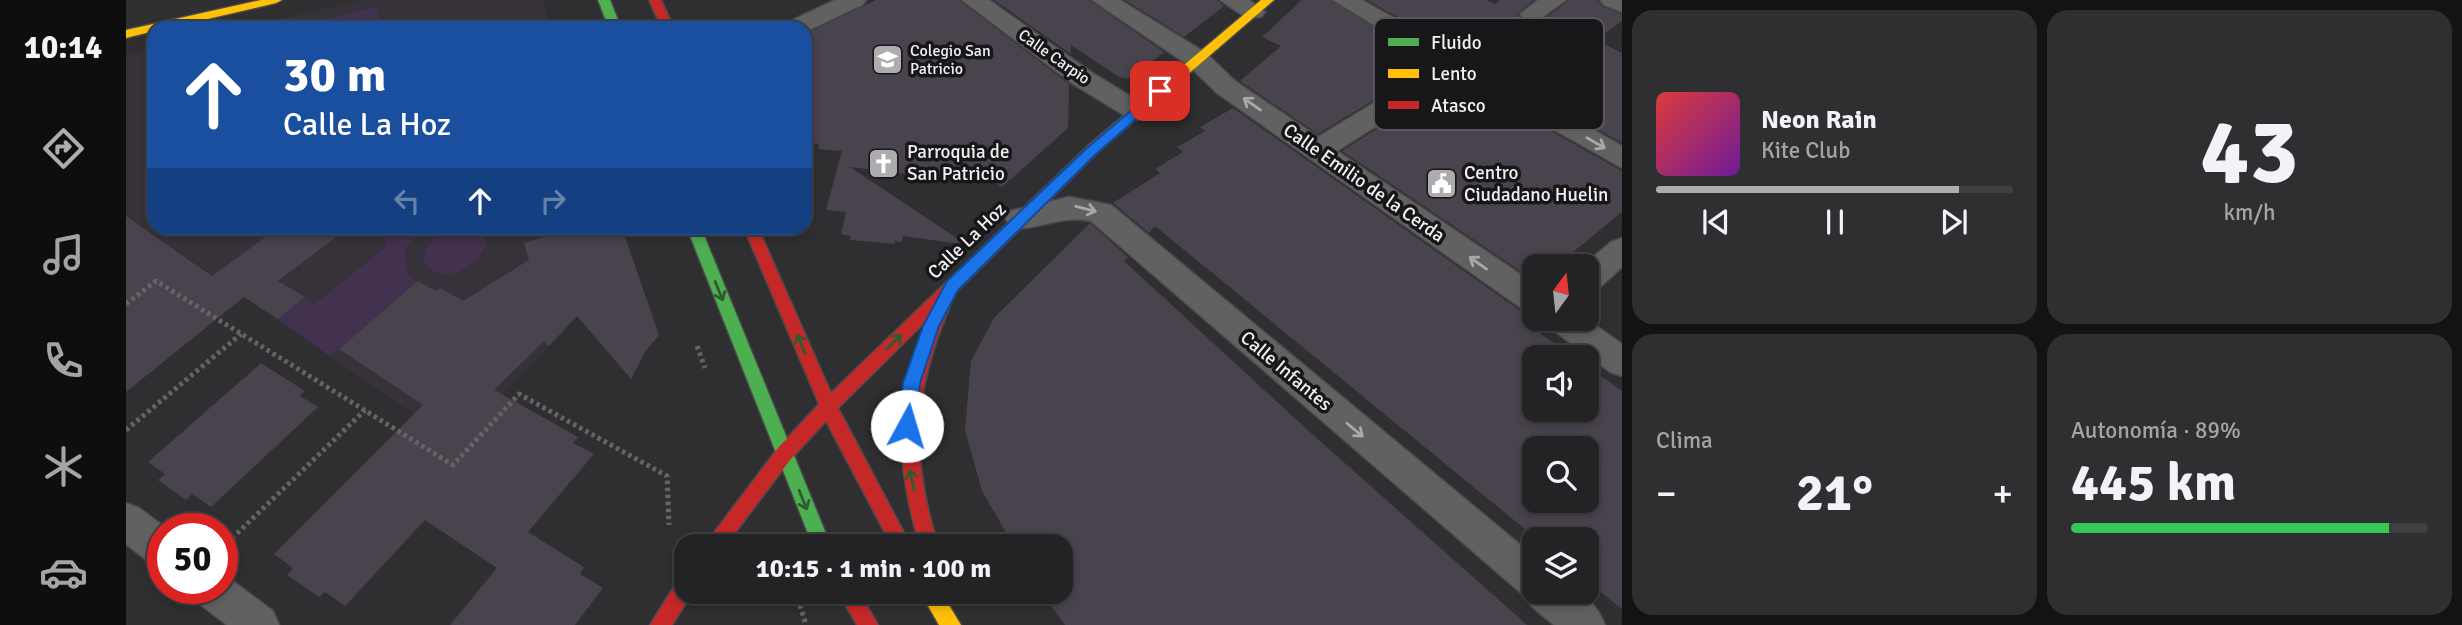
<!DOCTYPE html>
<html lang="es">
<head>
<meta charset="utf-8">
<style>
  body { margin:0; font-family:Signika,sans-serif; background:#2f2f31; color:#f1f3f6; height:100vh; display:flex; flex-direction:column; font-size:26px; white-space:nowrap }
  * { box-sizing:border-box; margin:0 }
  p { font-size:23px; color:#a3a4a6 }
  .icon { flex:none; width:38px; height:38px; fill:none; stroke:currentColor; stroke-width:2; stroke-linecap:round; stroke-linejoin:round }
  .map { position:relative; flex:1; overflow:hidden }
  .side { display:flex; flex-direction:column; gap:10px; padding:10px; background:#131314; width:840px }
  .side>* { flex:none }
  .banner { position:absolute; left:21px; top:21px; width:665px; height:214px; border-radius:21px; box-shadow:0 4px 10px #0003,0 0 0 2px #403f41; background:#1a4fa0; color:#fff; overflow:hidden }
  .needle { width:46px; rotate:15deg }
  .tools { position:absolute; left:1396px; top:254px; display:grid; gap:14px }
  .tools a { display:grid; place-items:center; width:77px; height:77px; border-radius:14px; background:#232224; box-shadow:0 4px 10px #0003,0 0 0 2px #403f41; font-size:35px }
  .speed { position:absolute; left:21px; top:513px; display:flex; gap:14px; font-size:35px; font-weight:700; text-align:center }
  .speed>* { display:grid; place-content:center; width:91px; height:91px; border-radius:50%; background:#232224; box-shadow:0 4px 10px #0003,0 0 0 2px #403f41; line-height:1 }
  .speed .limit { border:10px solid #d22; background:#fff; color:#111 }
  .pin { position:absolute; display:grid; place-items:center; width:60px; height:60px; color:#fff; margin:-30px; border-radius:14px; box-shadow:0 4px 10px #0006 }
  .me { position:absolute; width:77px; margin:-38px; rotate:6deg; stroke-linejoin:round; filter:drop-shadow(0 0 5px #0008) }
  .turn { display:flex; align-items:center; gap:24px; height:147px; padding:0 21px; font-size:32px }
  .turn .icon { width:91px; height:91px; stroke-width:2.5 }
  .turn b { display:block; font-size:49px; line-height:60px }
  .lanes { display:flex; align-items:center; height:66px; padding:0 21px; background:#0003; justify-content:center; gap:35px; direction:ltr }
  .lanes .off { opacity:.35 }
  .big { font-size:52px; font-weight:700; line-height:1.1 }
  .side .widget { flex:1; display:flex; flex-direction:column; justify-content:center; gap:10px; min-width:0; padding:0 24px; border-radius:21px; background:#2f2f31 }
  .side .dial { align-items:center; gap:0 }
  .dial b { font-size:91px; line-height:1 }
  .song { display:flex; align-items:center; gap:21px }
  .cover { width:84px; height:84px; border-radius:10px; background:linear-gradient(135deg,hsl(0 70% 55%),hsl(280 70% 35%)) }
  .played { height:7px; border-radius:4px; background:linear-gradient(90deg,#aeacaf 85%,#403f41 85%) }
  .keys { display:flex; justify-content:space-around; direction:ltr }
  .heat { display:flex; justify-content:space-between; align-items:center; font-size:38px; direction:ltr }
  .charge { height:10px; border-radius:5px; background:linear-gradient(90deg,#34c759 89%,#403f41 0) }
  .side .tiles { flex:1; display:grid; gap:10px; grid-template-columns:repeat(2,1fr) }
  .trip { position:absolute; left:548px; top:534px; width:399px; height:70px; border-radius:21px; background:#232224; box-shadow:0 4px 10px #0003,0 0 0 2px #403f41; font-weight:700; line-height:70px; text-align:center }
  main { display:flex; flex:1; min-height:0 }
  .tab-bar { display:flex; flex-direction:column; width:126px; justify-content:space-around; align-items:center; background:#0e0e0e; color:#a3a4a6 }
  .tab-bar .icon { width:49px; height:49px }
  .tab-bar .current { color:#aeacaf }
  .tab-bar b { font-size:32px; color:#f1f3f6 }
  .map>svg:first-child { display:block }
  .built { fill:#37323a }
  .green { fill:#42314f }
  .building { fill:#49434e; fill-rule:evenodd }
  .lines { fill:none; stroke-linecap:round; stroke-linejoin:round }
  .street-casing { stroke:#4a494b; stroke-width:3 }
  .fast-casing { stroke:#4a494b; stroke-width:3 }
  .slow-casing { stroke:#4a494b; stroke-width:3 }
  .jam-casing { stroke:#4a494b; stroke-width:3 }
  .path { stroke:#656464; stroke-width:5; stroke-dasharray:3.5 3.5; stroke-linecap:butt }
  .street { fill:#616161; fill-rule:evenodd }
  .fast { fill:#4caf50; fill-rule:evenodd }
  .slow { fill:#ffc107; fill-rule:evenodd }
  .jam { fill:#c62828; fill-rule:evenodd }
  .oneway { stroke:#aaa8aa }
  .oneway2 { stroke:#2f5b31 }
  .route { fill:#1a73e8; stroke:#114b97; stroke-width:2 }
  .labels { text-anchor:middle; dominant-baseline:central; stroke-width:7; stroke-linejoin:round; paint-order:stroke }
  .far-poi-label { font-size:16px; fill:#f2f0f3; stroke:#171618; text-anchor:start }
  .far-street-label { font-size:16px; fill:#f2f0f3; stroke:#171618 }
  .poi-label { font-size:19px; fill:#f2f0f3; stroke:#171618; text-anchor:start }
  .street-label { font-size:19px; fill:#f2f0f3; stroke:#171618 }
  .key { fill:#171618; stroke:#59575a; stroke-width:2 }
  .key-label { font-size:19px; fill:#f2f0f3 }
</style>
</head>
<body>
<main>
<nav class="tab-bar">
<b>10:14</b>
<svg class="icon current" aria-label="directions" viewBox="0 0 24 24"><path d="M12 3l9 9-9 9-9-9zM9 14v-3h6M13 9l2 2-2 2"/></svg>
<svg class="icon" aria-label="music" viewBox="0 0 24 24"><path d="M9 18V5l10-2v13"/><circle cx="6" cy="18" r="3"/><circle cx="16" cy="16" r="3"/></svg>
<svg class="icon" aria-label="phone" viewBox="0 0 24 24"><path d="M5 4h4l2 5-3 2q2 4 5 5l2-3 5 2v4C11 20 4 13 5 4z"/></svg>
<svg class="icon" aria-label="climate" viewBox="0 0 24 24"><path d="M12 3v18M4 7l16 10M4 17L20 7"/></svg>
<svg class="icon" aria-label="car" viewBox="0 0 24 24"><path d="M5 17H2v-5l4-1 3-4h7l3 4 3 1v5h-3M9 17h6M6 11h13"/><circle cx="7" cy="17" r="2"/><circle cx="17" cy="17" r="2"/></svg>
</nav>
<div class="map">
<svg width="1496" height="625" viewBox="0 0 1496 625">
  <rect width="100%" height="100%" fill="#2f2e30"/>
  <!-- built -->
  <g class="built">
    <polygon points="235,0 416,0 426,28 118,28"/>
    <polygon points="28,50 28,228 496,228 497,233 400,261 451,316 331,444 0,216 0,56"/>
  </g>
  <!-- green -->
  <g class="green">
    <polygon points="251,7 254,28 160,28"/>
    <polygon points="263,228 297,228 279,248 282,276 292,281 204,356 152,319 179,297 188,305 261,246 259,237"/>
    <path d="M327,228L350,229L360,242C356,268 309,290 297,258C301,241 312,234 327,228Z"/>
  </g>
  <!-- building -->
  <g class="building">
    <polygon points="750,0 833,0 943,84 942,128 876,187 837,162 834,180 724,167 841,245 777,236 776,242 769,241 769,244 724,240 725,236 715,234 720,212 700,210 716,151 692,149 693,144 679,142 679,34"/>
    <polygon points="868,0 963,0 1038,52 1004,79 993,77 945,45 945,54"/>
    <polygon points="999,0 1091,0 1098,6 1058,37"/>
    <polygon points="1176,0 1205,0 1307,64 1192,134 1114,81 1155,46 1136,37"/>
    <polygon points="1241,0 1360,0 1369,4 1374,0 1408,0 1391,14 1398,22 1416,21 1443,0 1471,0 1477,7 1496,14 1496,21 1470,40 1496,53 1496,143 1354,63 1378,45 1373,35 1354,36 1330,50"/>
    <polygon points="1331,78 1496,171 1496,212 1430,266 1409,266 1409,281 1216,151"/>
    <path d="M1107,108L1396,312L1409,316V330L1448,357H1409V410H1461V366L1496,391V609L1461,581V539H1411L1029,226L1023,233L987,203L1034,173L1029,169L1057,152L1051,147L1079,131L1074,127ZM1409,448H1461V500H1409Z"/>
    <polygon points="0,216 86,276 152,228 222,228 152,281 179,297 152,319 118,297 0,392"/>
    <polygon points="964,223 1002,257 998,261 1185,433 1401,625 939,625 915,592 934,592 934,546 888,546 856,491 839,430 845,361 868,318"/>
    <polygon points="448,228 496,228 533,335 519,352 505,379 451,316 423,346 418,341 368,390 452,437 447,443 468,454 402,532 458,567 454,574 477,588 449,625 324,625 371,568 299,520 219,606 199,592 193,597 161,575 167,568 148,554 297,405 213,349 292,281 310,291 314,288 337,301 403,260 398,243"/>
    <polygon points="135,363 179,391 174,396 192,407 85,507 66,494 60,500 32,480 39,474 22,462"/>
  </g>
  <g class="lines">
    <defs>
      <g id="street">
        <polygon points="709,0 740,0 736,5 679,32 679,28 656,28 660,23"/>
        <polygon points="836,0 863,0 965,72 1019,105 1023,111 1019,117 1010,120 1001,117 947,84"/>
        <polygon points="966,0 994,0 1080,53 1109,81 1192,137 1312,64 1207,0 1236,0 1330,53 1355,38 1373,38 1376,43 1349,63 1496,146 1496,168 1331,75 1211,151 1409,284 1409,314 1398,310 1091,93 1062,65"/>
        <polygon points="1094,0 1123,0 1139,12 1135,17 1119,17"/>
        <polygon points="1412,0 1440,0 1414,19 1398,19 1394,14"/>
        <polygon points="1474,0 1496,0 1496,12 1478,5"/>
        <path d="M943,197L985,205L1409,557V592C1443,592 1464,588 1479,625H1428L1405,606L1402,599L965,221C934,214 905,233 884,227L880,219L884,211Z"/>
        <polygon points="1496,238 1496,267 1472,289 1461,292 1461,266 1457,266 1485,242"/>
        <polygon points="1418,318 1459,318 1496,344 1496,376 1484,372 1423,327"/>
        <polygon points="0,503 13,508 40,528 37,528 37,569 24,563 0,544"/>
        <polygon points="96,573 147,611 153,625 101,625 71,602 66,588 96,588"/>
      </g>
      <g id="fast">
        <polygon points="472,0 484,0 495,28 483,28"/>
        <polygon points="561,228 575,228 705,546 687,546"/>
      </g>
      <g id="slow">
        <polygon points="135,0 156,0 150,3 43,28 28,28 28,31 0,38 0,30"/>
        <polygon points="1135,0 1148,0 972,152 962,152 960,149 962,146"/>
        <polygon points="794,592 815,592 835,625 813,625"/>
      </g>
      <g id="jam">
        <polygon points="523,0 535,0 548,28 536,28"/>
        <path d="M967,144L974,149L972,152L821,301L824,306C786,396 784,453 812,546H794C769,464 768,399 802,319L712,408L785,546H766L700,421L664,460L599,546H578L652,448L693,404L618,228H632L705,393L962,146Z"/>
        <polygon points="560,576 560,592 567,592 546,625 524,625 553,579"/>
        <polygon points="712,592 733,592 752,625 731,625"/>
      </g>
    </defs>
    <!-- street casing -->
    <use href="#street" class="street-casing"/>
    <!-- fast casing -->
    <use href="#fast" class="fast-casing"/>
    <!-- slow casing -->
    <use href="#slow" class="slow-casing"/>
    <!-- jam casing -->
    <use href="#jam" class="jam-casing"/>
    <!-- path -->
    <g class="path">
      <polyline points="0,304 30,281 327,465 393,394 541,476 543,525"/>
      <polyline points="571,346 579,368"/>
      <polyline points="0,430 115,334"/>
      <polyline points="96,548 239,410"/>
      <polyline points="670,592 680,625"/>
    </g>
    <!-- street -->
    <use href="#street" class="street"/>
    <!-- fast -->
    <use href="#fast" class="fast"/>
    <!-- slow -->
    <use href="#slow" class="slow"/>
    <!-- jam -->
    <use href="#jam" class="jam"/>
  </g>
  <!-- one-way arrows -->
  <defs><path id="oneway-shaft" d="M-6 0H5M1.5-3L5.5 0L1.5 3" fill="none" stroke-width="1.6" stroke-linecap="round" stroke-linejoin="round" transform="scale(1.75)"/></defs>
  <g class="oneway">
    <use href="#oneway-shaft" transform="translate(1126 104) rotate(-145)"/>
    <use href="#oneway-shaft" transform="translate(1470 143) rotate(30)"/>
    <use href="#oneway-shaft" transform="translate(960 209) rotate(14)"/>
    <use href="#oneway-shaft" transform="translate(1352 263) rotate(-145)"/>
    <use href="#oneway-shaft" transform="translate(1229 430) rotate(40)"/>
  </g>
  <g class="oneway2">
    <use href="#oneway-shaft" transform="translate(593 291) rotate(68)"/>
    <use href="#oneway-shaft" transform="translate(768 342) rotate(-44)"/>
    <use href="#oneway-shaft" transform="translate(675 344) rotate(-113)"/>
    <use href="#oneway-shaft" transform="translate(786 480) rotate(-101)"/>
    <use href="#oneway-shaft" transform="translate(677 500) rotate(68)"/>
  </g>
  <!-- route -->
  <polygon class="route" points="1034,86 1041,91 1039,94 970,154 832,290 813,326 794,383 790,426 781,434 775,431 772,426 777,383 797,326 821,281 961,148"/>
  <!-- icons -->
  <defs>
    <symbol id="school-square" viewBox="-11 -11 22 22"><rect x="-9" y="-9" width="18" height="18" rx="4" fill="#aeacaf" stroke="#171618"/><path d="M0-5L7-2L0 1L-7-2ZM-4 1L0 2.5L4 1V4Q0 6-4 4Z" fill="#fff"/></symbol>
    <symbol id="church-square" viewBox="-11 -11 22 22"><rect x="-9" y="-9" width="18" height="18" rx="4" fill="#aeacaf" stroke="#171618"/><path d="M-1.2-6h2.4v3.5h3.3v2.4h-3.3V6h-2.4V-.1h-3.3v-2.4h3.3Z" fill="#fff"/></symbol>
    <symbol id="civic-square" viewBox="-11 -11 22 22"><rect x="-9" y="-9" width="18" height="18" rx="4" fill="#aeacaf" stroke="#171618"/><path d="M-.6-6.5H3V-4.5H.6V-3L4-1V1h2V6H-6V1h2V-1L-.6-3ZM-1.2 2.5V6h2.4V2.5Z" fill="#fff"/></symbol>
  </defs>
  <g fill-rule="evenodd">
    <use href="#school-square" x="744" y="42" width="35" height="35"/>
    <use href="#church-square" x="740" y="146" width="35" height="35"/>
    <use href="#civic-square" x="1298" y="166" width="35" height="35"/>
  </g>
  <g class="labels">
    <!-- far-poi labels -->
    <g class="far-poi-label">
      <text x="784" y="51">Colegio San<tspan x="784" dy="18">Patricio</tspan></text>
    </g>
    <!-- far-street labels -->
    <g class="far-street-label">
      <text transform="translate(928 57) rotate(35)">Calle Carpio</text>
    </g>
    <!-- poi labels -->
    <g class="poi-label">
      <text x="781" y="152">Parroquia de<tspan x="781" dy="22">San Patricio</tspan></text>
      <text x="1338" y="173">Centro<tspan x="1338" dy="22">Ciudadano Huelin</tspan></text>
    </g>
    <!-- street labels -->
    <g class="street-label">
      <text transform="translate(1238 183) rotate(35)">Calle Emilio de la Cerda</text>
      <text transform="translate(841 241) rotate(-44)">Calle La Hoz</text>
      <text transform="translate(1160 371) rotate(40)">Calle Infantes</text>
    </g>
  </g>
  <!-- legend -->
  <rect x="1248" y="18" width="230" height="112" rx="10" class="key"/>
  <rect x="1262" y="38" width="31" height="8" fill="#4caf50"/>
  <rect x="1262" y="69" width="31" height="9" fill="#ffc107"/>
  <rect x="1262" y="101" width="31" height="8" fill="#c62828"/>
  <g class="key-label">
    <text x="1305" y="49">Fluido</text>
    <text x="1305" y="80">Lento</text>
    <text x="1305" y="112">Atasco</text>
  </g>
</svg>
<div class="tools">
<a><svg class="needle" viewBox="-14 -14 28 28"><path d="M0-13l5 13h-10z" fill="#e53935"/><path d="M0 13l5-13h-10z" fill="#a3a4a6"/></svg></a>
<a><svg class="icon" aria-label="sound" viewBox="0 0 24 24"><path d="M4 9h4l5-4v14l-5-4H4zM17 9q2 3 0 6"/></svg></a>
<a><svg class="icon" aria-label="search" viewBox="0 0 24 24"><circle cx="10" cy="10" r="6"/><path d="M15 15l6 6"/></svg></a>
<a><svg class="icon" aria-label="layers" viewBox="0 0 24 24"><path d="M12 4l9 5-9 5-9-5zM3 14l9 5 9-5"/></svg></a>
</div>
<div class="speed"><div class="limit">50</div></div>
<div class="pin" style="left:1034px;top:91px;background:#d93025"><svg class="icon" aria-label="arrive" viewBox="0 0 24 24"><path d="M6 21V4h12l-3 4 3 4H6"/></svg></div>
<svg class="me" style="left:781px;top:426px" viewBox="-20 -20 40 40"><circle r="19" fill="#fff"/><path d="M0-13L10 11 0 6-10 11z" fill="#1a73e8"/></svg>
<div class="trip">10:15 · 1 min · 100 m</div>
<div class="banner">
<div class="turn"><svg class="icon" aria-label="ahead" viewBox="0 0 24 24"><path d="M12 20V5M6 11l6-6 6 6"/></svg><div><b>30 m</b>Calle La Hoz</div></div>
<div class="lanes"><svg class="icon off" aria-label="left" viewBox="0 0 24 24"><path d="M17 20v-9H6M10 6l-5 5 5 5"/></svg><svg class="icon" aria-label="ahead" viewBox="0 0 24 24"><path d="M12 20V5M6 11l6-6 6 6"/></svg><svg class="icon off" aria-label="right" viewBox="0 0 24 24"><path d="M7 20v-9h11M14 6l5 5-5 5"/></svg></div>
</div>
</div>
<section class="side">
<div class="tiles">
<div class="widget">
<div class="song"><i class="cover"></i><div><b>Neon Rain</b><p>Kite Club</p></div></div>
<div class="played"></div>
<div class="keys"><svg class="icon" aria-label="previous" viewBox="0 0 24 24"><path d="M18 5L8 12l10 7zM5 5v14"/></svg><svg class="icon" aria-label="pause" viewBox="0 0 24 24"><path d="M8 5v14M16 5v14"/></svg><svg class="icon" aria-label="next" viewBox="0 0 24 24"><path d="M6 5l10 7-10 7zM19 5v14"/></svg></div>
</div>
<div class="widget dial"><b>43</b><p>km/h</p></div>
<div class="widget"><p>Clima</p>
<div class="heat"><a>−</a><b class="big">21°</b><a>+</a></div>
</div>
<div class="widget"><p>Autonomía · 89%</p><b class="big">445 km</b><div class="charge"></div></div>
</div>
</section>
</main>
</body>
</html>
